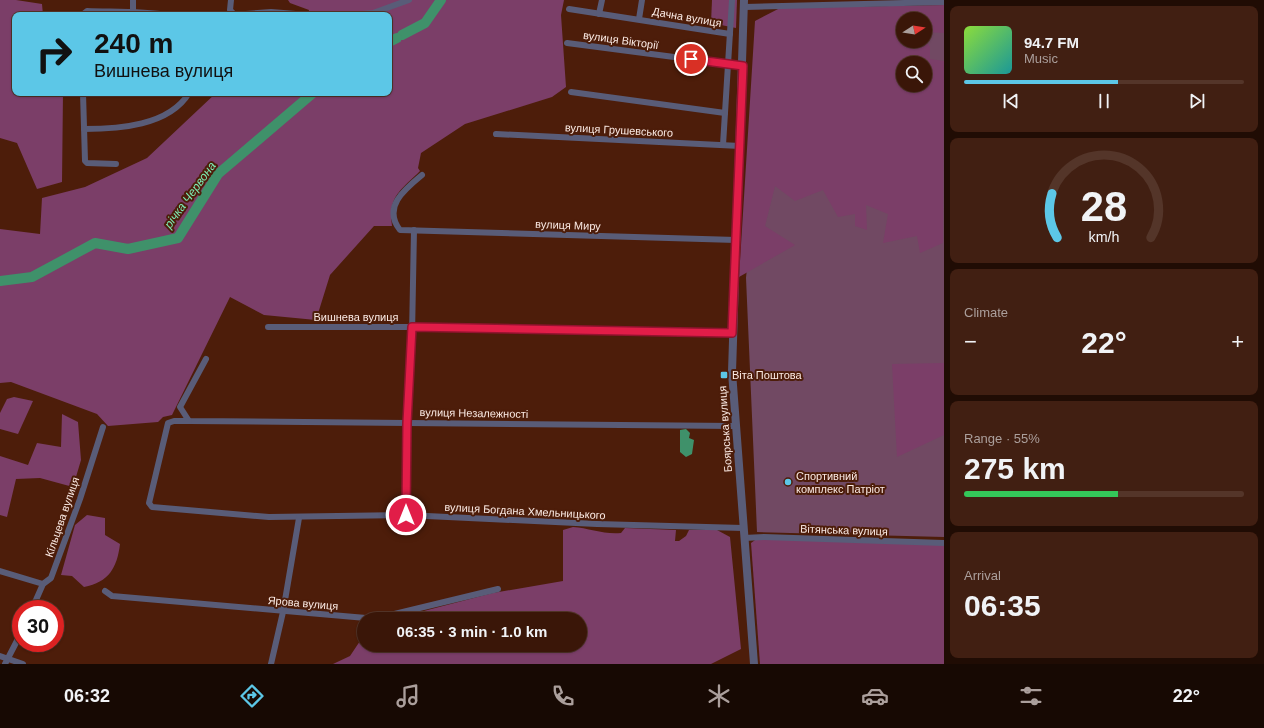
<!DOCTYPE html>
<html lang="en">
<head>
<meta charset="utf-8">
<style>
  body { margin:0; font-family:Arial,sans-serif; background:#411f12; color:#f1f3f6; height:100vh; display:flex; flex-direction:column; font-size:15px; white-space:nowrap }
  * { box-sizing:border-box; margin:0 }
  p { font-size:13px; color:#ab9f9c }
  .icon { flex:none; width:22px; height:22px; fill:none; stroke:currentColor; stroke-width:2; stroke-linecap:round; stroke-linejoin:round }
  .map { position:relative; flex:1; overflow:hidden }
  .side { display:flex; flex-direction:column; gap:6px; padding:6px; background:#200c04; width:320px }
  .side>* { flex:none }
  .hud { position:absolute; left:12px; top:12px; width:380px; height:84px; border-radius:8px; box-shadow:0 1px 3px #0004,0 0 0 1px #543529; background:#5cc7e7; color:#111; overflow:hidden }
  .needle { width:26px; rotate:78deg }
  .tools { position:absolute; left:896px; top:12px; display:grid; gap:8px }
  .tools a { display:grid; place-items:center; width:36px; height:36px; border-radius:50%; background:#3a1608; box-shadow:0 1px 3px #0004,0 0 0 1px #543529; font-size:20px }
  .speed { position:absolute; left:12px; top:600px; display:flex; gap:8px; font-size:20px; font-weight:700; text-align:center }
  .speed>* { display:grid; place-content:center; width:52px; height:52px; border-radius:50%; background:#3a1608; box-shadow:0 1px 3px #0004,0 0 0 1px #543529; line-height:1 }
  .speed .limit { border:6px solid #d22; background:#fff; color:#111 }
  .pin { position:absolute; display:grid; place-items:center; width:34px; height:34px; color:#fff; margin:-17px; border:2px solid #fff; border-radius:50%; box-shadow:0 1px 4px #0007 }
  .me { position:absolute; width:44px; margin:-22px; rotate:0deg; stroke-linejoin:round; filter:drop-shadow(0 0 3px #0008) }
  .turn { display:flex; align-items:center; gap:14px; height:84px; padding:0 16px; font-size:18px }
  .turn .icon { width:52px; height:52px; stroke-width:2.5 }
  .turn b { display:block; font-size:28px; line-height:34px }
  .big { font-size:30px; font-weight:600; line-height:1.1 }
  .side .widget { flex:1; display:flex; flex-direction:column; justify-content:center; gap:6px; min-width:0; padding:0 14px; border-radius:8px; background:#411f12 }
  .side .dial { align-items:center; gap:0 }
  .dial svg { height:104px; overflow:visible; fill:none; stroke:#543529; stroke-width:7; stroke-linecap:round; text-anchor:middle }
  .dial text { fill:#f1f3f6; stroke:none }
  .song { display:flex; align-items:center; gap:12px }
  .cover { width:48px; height:48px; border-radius:6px; background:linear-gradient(135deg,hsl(90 70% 55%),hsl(180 70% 35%)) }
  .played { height:4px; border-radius:2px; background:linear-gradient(90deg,#5cc7e7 55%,#543529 55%) }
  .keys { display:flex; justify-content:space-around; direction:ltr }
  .heat { display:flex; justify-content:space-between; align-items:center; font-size:22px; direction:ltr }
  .charge { height:6px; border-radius:3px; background:linear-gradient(90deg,#34c759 55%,#543529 0) }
  .trip { position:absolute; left:357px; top:612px; width:230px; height:40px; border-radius:20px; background:#3a1608; box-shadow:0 1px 3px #0004,0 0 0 1px #543529; font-weight:600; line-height:40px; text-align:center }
  .menu { display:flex; height:64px; justify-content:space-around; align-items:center; background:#170903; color:#ab9f9c }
  .menu .icon { width:28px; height:28px }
  .menu .on { color:#5cc7e7 }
  .menu b { font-size:18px; color:#f1f3f6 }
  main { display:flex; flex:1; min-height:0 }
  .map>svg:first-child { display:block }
  .green { fill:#714963; fill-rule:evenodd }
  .forest { fill:#7b3e68; fill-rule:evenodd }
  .water { fill:#3f916a }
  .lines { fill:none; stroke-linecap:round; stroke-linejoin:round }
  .river { stroke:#3f916a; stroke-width:10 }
  .minor { stroke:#595c78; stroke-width:6 }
  .tertiary { stroke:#595c78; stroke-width:8 }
  .route-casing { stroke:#92132f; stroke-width:10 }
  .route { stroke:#e11d48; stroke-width:7 }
  .poi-dot { fill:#5cc7e7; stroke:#4d1d0a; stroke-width:1.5 }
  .labels { text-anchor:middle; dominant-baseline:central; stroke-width:4; stroke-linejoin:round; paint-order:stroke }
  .street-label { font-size:11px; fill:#fbeae4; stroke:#4d1d0a }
  .poi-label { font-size:11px; fill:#fbeae4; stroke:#4d1d0a; text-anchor:start }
  .water-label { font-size:12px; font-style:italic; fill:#7dedb5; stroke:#4d1d0a }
</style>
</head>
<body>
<main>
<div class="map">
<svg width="944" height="664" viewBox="0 0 944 664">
  <rect width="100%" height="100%" fill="#4d1d0a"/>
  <!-- green -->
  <path class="green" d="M944,8V537L757,532L746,278L772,26ZM903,19H925V41H903ZM903,63H925V85H903Z"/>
  <!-- forest -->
  <g class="forest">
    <polygon points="0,0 16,0 42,4 43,15 15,15 15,93 63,93 62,182 37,189 17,143 0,138"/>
    <path d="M288,0H564L561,15L566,87L552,97L465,124L421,153L418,168L420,171C400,191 388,196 392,226H374L330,275L316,320L264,315L230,297L172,415L163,417L158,422L108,426L97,414L11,382L0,383V229L40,234L42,198L85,187L147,158L216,93H389V15H308L309,10L290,3Z"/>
    <polygon points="712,0 737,0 736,28 711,23"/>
    <path d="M944,5V33L925,32V19H903V41H925V39L930,47V59L944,61L943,243L920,253L917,236L883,243L888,214L866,205L867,230L855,226V214L838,217L823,190L795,201L775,186L765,226L795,245L739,277L755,21L780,8ZM903,63H925V85H903Z"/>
    <polygon points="944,363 944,435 897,457 892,364"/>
    <polygon points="14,397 33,401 18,434 0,429 0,413 7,399"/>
    <polygon points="62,414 78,422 81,460 73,487 40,478 16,479 7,517 0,515 0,456 28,465 37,443 61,447"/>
    <path d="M87,515L105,518V535L120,544C117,568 109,582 84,587L72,576L61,575L75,525Z"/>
    <path d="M573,527C589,528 605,535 621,533L625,528L676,530L675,541H679L686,536L689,530H717L730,537L741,649L711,664H333L350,656L364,635V645H580V619H393L493,593L563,581V530Z"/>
    <polygon points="762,535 944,542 944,664 760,664 751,543"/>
  </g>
  <!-- water -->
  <polygon class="water" points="686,429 690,433 689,438 694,440 692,454 686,457 680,452 680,430"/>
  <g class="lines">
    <!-- river -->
    <g class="river">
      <polyline points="402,35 425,23 441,0"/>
      <polyline points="389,42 397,38"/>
      <polyline points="0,281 32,277 95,243 128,249 178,238 218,174 313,93"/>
    </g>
    <!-- minor -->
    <g class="minor">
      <polyline points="231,0 230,10 234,14"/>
      <polyline points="745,7 944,2"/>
      <polyline points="569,9 730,34"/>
      <polyline points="133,13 133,0"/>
      <polyline points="599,14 602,0"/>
      <path d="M82,15L87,11C114,12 141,11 168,15"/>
      <polyline points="232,15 271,12 308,15"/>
      <polyline points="350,15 373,13 409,0"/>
      <polyline points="639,19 642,0"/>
      <polyline points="567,43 743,66"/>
      <polyline points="571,92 725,113"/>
      <polyline points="83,93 85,161 87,163 116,164"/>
      <path d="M84,129C118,129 169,126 189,93"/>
      <polyline points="496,134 740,146"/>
      <polyline points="723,145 732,0"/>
      <path d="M422,175C405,189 382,207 400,230L736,240"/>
      <polyline points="268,327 412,327 732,333"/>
      <polyline points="206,359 180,407 189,421 735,426"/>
      <polyline points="189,421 174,421 168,423 149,503 152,507 269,517 406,515 597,524 743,528"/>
      <polyline points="406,515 407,423 412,335 414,230"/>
      <polyline points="744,538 764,537 944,543"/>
      <polyline points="0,571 43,584"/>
      <polyline points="105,591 112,596 366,618 378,618 498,589"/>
      <polyline points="32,609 43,584 51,578 80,499 103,427"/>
      <polyline points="0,656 23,664"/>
      <polyline points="5,664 21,633"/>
      <polyline points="271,664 283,612 299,518"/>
    </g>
    <!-- tertiary -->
    <polyline class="tertiary" points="744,0 732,372 754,664"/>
  </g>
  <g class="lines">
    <defs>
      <polyline id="route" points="406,515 407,423 412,327 732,333 743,66 691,59"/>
    </defs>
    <!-- route casing -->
    <use href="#route" class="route-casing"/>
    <!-- route -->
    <use href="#route" class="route"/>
  </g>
  <!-- markers -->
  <g class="poi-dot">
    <rect x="720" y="371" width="8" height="8" rx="2"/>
    <circle cx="788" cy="482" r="4"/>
  </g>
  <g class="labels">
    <!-- street labels -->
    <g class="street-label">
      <text transform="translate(687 17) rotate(10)">Дачна вулиця</text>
      <text transform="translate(621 40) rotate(8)">вулиця Вікторії</text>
      <text transform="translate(619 130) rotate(3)">вулиця Грушевського</text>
      <text transform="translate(568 225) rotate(2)">вулиця Миру</text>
      <text x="356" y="317">Вишнева вулиця</text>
      <text transform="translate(474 413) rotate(1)">вулиця Незалежності</text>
      <text transform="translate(725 429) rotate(-94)">Боярська вулиця</text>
      <text transform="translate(525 511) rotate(3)">вулиця Богдана Хмельницького</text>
      <text transform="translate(62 517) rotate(-71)">Кільцева вулиця</text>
      <text transform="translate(844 530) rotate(2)">Вітянська вулиця</text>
      <text transform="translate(303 603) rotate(5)">Ярова вулиця</text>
    </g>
    <!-- poi labels -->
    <g class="poi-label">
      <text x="732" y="375">Віта Поштова</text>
      <text x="796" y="476">Спортивний<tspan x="796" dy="13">комплекс Патріот</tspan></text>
    </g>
    <!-- water labels -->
    <g class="water-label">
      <text transform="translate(190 195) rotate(-54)">річка Червона</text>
    </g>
  </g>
</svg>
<div class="tools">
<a><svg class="needle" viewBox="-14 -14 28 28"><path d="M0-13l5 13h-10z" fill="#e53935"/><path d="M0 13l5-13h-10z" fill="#ab9f9c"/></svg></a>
<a><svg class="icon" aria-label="search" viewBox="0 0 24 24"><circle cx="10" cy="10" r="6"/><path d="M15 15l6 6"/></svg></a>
</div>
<div class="speed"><div class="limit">30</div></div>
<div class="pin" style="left:691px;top:59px;background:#d93025"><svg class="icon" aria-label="arrive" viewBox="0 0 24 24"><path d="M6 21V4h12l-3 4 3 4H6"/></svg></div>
<svg class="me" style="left:406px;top:515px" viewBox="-20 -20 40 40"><circle r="17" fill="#e11d48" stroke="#fff" stroke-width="3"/><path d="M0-11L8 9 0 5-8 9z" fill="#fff"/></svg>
<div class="trip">06:35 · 3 min · 1.0 km</div>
<div class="hud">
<div class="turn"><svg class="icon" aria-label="right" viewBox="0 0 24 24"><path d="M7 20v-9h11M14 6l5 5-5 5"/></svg><div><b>240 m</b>Вишнева вулиця</div></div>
</div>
</div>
<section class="side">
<div class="widget">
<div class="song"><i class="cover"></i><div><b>94.7 FM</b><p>Music</p></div></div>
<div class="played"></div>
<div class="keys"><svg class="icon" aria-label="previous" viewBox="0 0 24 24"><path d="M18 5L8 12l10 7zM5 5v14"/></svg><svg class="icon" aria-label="pause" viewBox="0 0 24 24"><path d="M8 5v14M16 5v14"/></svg><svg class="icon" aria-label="next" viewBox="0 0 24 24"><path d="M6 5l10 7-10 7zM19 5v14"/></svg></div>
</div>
<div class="widget dial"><svg viewBox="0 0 100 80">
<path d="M14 69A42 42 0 1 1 86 69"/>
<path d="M14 69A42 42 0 0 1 10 35" stroke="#5cc7e7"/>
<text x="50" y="56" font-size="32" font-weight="700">28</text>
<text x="50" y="72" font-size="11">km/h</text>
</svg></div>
<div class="widget"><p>Climate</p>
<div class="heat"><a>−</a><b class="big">22°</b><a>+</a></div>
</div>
<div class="widget"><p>Range · 55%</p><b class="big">275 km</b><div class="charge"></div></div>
<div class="widget"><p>Arrival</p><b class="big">06:35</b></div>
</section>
</main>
<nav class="menu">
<b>06:32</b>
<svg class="icon on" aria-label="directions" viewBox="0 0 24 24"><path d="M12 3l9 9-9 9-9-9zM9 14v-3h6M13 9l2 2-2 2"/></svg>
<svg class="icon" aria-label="music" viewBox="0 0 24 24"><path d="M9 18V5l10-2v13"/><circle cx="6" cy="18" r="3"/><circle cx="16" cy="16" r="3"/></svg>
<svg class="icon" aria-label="phone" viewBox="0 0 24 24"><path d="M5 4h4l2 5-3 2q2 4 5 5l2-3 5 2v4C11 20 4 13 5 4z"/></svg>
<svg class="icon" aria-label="climate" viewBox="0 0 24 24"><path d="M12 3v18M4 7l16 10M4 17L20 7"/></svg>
<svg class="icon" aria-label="car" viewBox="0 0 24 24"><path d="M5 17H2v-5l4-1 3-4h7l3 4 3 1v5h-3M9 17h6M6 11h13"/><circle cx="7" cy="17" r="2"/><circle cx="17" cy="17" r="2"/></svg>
<svg class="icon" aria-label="filters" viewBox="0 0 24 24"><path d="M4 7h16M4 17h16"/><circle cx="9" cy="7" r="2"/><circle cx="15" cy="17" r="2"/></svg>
<b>22°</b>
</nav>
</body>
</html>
